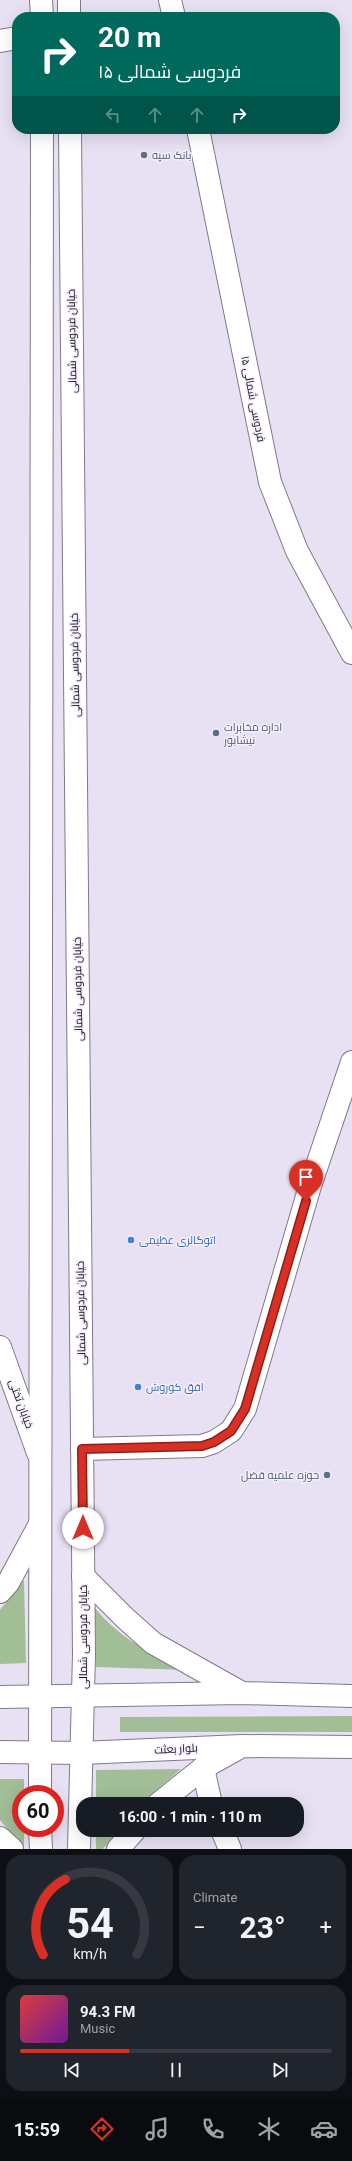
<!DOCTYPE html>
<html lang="en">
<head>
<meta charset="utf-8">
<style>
  body { margin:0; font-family:Roboto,Cairo,sans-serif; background:#20242c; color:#f1f3f6; height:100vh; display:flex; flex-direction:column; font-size:15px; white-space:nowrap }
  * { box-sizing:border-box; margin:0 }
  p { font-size:13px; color:#9ea1a6 }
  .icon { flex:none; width:22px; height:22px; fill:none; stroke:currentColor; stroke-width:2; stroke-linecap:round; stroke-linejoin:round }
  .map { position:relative; height:1849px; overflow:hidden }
  .side { display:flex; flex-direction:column; gap:6px; padding:6px; background:#0d0f14; flex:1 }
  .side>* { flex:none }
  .hud { position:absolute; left:12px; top:12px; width:328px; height:122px; border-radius:16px; box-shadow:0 4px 16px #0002; background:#00695c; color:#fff; overflow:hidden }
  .speed { position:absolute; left:12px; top:1785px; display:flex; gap:8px; font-size:20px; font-weight:700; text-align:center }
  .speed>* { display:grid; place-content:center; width:52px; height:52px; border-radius:50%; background:#171b24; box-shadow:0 4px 16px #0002; line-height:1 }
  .speed .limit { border:6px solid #d22; background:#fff; color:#111 }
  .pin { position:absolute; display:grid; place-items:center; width:34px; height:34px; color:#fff; margin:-41px -17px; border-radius:50% 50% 50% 0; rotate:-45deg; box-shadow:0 0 4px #0007 }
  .pin .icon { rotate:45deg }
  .me { position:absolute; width:44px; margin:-22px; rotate:0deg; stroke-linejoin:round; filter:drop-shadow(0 0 3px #0008) }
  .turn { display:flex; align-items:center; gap:14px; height:84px; padding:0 20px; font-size:18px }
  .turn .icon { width:52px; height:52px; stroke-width:2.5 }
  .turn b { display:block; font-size:28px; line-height:34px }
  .lanes { display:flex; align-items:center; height:38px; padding:0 20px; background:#0003; justify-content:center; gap:20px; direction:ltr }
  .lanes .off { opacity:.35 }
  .big { font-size:30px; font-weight:700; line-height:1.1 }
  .side .card { flex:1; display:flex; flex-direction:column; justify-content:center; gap:6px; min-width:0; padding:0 14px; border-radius:16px; background:#20242c }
  .side .dial { align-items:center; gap:0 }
  .dial svg { height:104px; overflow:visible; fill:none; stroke:#363941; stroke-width:7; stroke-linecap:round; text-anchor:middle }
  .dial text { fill:#f1f3f6; stroke:none }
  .song { display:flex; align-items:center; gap:12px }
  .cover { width:48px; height:48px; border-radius:6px; background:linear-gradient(135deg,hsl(0 70% 55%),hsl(280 70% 35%)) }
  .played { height:4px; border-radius:2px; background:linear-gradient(90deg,#d93025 35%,#363941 35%) }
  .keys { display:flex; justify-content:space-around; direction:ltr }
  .heat { display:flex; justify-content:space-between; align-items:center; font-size:22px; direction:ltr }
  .side .tiles { flex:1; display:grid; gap:6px; grid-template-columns:1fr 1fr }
  .card:last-child { grid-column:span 2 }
  .trip { position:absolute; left:76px; top:1797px; width:228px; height:40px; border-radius:16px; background:#171b24; box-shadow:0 4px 16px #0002; font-weight:700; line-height:40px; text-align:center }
  .menu { display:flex; height:64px; justify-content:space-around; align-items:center; background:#090b0e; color:#9ea1a6 }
  .menu .icon { width:28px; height:28px }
  .menu .on { color:#d93025 }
  .menu b { font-size:18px; color:#f1f3f6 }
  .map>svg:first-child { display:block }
  .green { fill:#a1be97 }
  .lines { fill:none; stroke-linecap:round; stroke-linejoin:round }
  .street-casing { stroke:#81798b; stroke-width:24 }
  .secondary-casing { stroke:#81798b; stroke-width:24 }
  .primary-casing { stroke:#81798b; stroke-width:24 }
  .street { stroke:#fff; stroke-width:22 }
  .secondary { stroke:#fff; stroke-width:22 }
  .primary { stroke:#fff; stroke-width:22 }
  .route-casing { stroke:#8d1f18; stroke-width:10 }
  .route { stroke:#d93025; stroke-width:7 }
  .service-dot { fill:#5c6f8a; stroke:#f5eefd; stroke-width:1.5 }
  .shop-dot { fill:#3f7fe0; stroke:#f5eefd; stroke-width:1.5 }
  .labels { text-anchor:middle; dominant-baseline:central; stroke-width:3; stroke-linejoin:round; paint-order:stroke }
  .service-label { font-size:11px; fill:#4e5e75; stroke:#f5eefd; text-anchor:start }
  .street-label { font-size:11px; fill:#141117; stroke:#f5eefd }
  .shop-label { font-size:11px; fill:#366cbe; stroke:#f5eefd; text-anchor:start }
</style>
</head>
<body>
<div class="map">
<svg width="352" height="1849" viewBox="0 0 352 1849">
  <rect width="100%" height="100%" fill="#e8e0f3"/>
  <!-- green -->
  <g class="green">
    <polygon points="24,1580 26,1663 0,1664 0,1610"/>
    <path d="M95,1608C118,1637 152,1655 187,1670L96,1667Z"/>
    <polygon points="352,1716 352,1732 120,1732 120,1717"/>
    <polygon points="181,1769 140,1804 96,1804 96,1770"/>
    <polygon points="0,1779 24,1779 24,1794 21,1794 21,1828 24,1828 24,1849 0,1820"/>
    <polygon points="96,1830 118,1830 103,1849 96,1849"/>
  </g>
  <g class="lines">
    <defs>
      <g id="street">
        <polyline points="0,41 17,38"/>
        <polyline points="203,1768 211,1804"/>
        <polyline points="222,1830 230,1849"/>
      </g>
      <g id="secondary">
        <polyline points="170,0 174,17"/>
        <polyline points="198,129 270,482 297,551 352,653"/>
        <polyline points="0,1347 38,1453"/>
        <polyline points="82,1449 202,1446 214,1442 231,1431 245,1409 310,1186 352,1062"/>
      </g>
      <g id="primary">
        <polyline points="41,0 42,17"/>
        <polyline points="69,0 69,17"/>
        <polyline points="70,129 84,1654 79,1849"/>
        <polyline points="83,1576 125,1618 153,1643 242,1693"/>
        <polyline points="0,1592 8,1583 40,1524"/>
        <polyline points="0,1697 242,1693 352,1696"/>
        <polyline points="0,1752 81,1753 242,1746 352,1747"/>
        <polyline points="40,1794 42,129"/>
        <polyline points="158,1804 203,1768 237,1749"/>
        <polyline points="40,1828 41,1849"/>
        <polyline points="0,1838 12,1849"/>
        <polyline points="118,1849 135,1830"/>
      </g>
    </defs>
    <!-- street casing -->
    <use href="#street" class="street-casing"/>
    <!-- secondary casing -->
    <use href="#secondary" class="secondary-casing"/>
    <!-- primary casing -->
    <use href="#primary" class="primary-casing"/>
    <!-- street -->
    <use href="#street" class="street"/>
    <!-- secondary -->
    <use href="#secondary" class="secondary"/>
    <!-- primary -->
    <use href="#primary" class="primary"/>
  </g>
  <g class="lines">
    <defs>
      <polyline id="route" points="83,1528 82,1449 202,1446 214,1442 231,1431 245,1409 306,1201"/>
    </defs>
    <!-- route casing -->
    <use href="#route" class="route-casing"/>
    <!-- route -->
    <use href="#route" class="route"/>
  </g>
  <!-- markers -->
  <g class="service-dot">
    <circle cx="144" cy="155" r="4"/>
    <circle cx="216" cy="733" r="4"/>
    <circle cx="327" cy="1475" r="4"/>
  </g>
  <g class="shop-dot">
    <circle cx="131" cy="1240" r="4"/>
    <circle cx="138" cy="1387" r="4"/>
  </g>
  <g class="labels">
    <!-- service labels -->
    <g class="service-label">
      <text x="152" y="155">بانک سپه</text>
      <text x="224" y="727">اداره مخابرات<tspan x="224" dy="13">نیشابور</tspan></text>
      <text x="319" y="1475" text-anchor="end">حوزه علمیه فضل</text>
    </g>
    <!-- street labels -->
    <g class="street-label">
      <text transform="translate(72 341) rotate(-91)">خیابان فردوسی شمالی</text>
      <text transform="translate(253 399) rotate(79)">فردوسی شمالی ۱۵</text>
      <text transform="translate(75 665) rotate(-91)">خیابان فردوسی شمالی</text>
      <text transform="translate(78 989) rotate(-91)">خیابان فردوسی شمالی</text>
      <text transform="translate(81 1313) rotate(-91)">خیابان فردوسی شمالی</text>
      <text transform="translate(21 1404) rotate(70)">خیابان تختی</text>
      <text transform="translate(83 1637) rotate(-90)">خیابان فردوسی شمالی</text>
      <text transform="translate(176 1749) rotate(-3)">بلوار بعثت</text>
    </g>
    <!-- shop labels -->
    <g class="shop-label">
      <text x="139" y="1240">اتوگالری عظیمی</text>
      <text x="146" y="1387">افق کوروش</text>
    </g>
  </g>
</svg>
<div class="speed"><div class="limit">60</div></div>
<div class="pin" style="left:306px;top:1201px;background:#d93025"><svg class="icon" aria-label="arrive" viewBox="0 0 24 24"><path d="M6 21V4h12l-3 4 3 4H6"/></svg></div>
<svg class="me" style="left:83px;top:1528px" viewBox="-20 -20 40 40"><circle r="19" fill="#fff"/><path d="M0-13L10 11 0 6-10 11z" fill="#d93025"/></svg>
<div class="trip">16:00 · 1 min · 110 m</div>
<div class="hud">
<div class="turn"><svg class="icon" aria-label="right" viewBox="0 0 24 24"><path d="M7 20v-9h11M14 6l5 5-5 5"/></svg><div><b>20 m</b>فردوسی شمالی ۱۵</div></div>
<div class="lanes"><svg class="icon off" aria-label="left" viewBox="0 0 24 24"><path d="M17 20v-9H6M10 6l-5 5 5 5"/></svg><svg class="icon off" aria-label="ahead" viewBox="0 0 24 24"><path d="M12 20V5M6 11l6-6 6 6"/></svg><svg class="icon off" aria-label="ahead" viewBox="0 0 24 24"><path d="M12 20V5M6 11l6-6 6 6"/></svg><svg class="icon" aria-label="right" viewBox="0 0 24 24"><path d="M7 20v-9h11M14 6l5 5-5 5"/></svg></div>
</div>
</div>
<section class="side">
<div class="tiles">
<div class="card dial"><svg viewBox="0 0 100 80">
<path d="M14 69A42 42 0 1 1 86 69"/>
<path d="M14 69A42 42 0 0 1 31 11" stroke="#d93025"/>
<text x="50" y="56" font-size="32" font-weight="700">54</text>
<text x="50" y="72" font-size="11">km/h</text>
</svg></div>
<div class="card"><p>Climate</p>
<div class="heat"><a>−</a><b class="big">23°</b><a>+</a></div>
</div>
<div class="card">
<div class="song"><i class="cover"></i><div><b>94.3 FM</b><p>Music</p></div></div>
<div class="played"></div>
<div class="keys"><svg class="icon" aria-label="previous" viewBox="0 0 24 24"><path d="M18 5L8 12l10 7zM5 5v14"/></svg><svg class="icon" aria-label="pause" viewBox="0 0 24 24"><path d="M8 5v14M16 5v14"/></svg><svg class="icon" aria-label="next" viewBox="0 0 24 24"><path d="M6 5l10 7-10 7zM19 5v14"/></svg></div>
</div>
</div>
</section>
<nav class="menu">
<b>15:59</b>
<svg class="icon on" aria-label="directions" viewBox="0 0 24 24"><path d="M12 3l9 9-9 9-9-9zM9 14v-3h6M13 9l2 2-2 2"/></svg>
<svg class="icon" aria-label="music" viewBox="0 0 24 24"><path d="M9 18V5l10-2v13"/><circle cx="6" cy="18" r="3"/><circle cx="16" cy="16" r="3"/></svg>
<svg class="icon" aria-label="phone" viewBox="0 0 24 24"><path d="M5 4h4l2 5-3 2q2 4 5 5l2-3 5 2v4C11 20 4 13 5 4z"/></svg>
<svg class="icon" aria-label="climate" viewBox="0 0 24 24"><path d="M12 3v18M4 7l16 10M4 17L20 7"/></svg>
<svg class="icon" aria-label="car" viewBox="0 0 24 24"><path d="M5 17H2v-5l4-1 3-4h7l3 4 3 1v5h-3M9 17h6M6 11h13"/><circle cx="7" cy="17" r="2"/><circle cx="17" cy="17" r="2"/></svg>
</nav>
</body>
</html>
